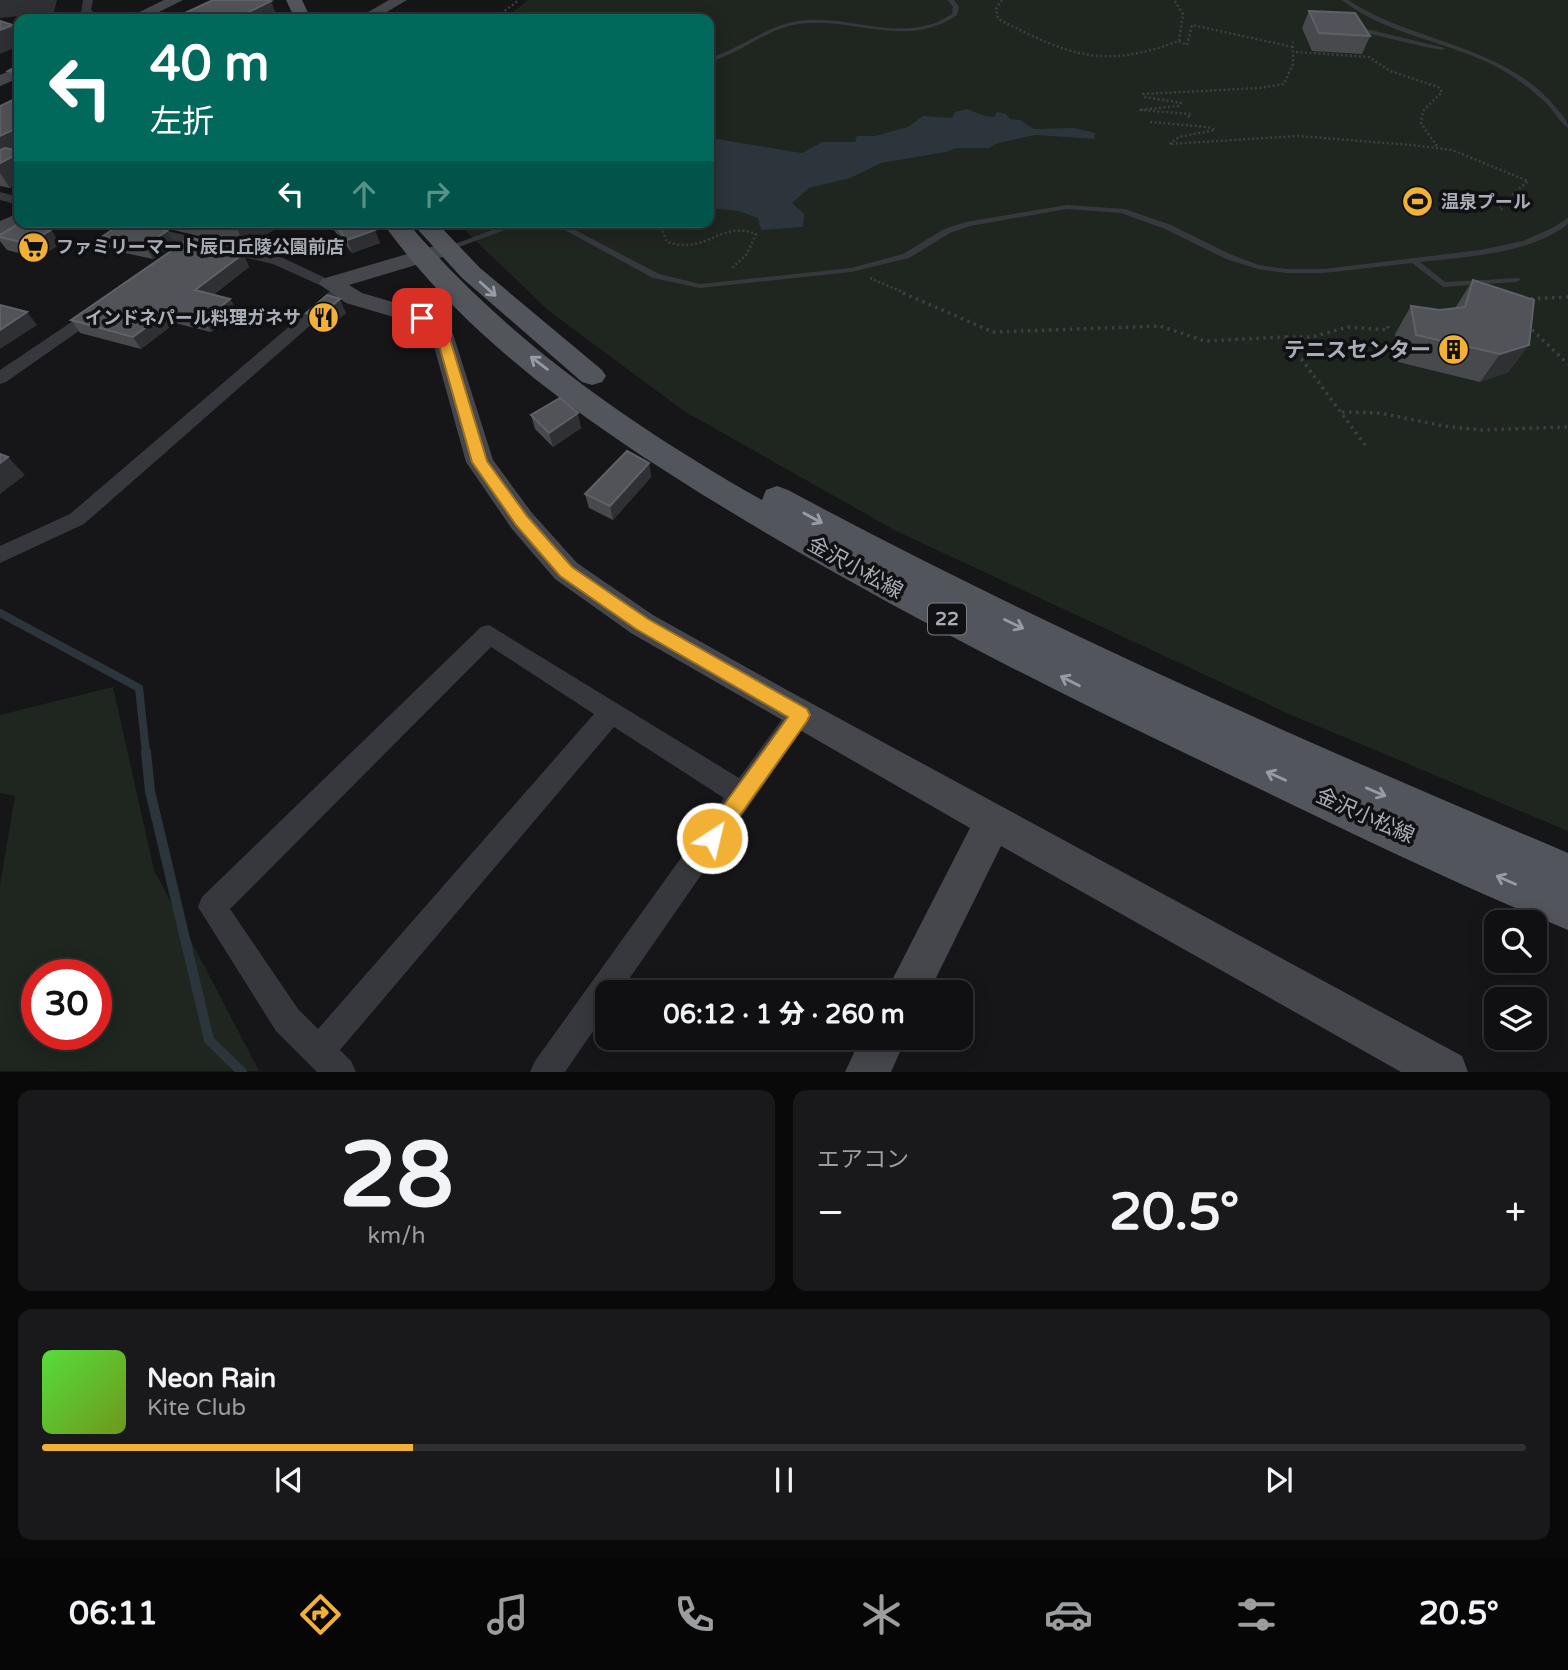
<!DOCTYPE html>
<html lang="ja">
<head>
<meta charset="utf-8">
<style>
  body { margin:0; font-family:"Varela Round","Noto Sans JP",sans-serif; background:#19191b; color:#f1f3f6; height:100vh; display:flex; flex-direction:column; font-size:26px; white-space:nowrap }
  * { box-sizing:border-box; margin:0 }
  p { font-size:23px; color:#9c9d9f }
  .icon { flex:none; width:38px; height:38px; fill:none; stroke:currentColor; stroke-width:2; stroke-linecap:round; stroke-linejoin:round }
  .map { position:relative; height:1072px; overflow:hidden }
  .sheet { display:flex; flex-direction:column; gap:18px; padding:18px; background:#09090a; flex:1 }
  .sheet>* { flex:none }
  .hud { position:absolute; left:14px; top:14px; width:700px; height:214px; border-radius:14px; box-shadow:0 4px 18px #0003,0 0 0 2px #303032; background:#00695c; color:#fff; overflow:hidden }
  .buttons { position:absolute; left:1484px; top:910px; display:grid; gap:14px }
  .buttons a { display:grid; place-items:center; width:63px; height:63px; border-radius:14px; background:#101012; box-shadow:0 4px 18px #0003,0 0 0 2px #303032; font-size:35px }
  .speed { position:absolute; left:21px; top:959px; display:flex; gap:14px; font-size:35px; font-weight:700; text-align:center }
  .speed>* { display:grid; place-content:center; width:91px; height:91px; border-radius:50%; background:#101012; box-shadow:0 4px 18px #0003,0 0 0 2px #303032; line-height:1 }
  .speed .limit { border:10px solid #d22; background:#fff; color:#111 }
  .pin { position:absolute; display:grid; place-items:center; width:60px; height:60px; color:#fff; margin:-30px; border-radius:14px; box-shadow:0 4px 10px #0006 }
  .me { position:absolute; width:77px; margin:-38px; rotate:35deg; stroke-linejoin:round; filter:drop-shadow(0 0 5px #0008) }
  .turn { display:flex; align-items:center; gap:24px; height:147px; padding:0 21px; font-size:32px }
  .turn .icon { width:91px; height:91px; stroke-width:2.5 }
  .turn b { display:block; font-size:49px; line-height:60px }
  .lanes { display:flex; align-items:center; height:66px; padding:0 21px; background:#0003; justify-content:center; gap:35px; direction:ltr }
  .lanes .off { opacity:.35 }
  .big { font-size:52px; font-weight:800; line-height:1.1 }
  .sheet .card { flex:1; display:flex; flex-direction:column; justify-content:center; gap:10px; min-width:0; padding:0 24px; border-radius:14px; background:#19191b }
  .sheet .dial { align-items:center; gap:0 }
  .dial b { font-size:91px; line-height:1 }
  .song { display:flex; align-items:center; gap:21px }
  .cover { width:84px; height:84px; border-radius:10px; background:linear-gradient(135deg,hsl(110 70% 55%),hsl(80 70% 35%)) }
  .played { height:7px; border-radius:4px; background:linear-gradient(90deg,#f2b134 25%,#303032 25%) }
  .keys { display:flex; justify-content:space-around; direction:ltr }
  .heat { display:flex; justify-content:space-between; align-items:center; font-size:38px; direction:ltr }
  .sheet .tiles { flex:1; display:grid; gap:18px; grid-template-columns:1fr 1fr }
  .card:last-child { grid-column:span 2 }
  .trip { position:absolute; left:595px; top:980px; width:378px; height:70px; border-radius:14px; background:#101012; box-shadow:0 4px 18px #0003,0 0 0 2px #303032; font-weight:800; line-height:70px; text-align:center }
  .dock { display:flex; height:112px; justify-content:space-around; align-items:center; background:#060607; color:#9c9d9f }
  .dock .icon { width:49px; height:49px }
  .dock .active { color:#f2b134 }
  .dock b { font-size:32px; color:#f1f3f6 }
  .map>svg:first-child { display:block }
  .green { fill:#1e261f; fill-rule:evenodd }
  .water { fill:#2c353c }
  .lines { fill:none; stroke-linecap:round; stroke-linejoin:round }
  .stream-far1 { stroke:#2c353c; stroke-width:8 }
  .stream { stroke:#2c353c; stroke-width:10 }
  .path-far1 { stroke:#3d3f44; stroke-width:2.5; stroke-dasharray:2 2.5; stroke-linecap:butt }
  .path { stroke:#3d3f44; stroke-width:3.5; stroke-dasharray:2.5 4.5; stroke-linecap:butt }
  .lane { fill:#37383d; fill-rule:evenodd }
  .street { fill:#37383d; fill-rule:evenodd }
  .secondary { fill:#45474d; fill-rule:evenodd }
  .primary { fill:#53555c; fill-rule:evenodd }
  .wall { fill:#47494d }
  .shaded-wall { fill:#2f3033 }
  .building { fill:#525359; stroke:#5f6168; stroke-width:2 }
  .oneway { stroke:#979ba6 }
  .route { fill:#f2b134; stroke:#9d7322; stroke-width:2 }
  .labels { text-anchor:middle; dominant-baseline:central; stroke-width:7; stroke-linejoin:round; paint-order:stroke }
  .far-poi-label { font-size:18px; font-weight:bold; fill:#a8adb8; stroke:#111113; text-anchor:start }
  .shield { fill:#111113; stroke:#7b7e86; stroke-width:2 }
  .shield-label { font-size:19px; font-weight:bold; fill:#a8adb8 }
  .poi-label { font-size:21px; font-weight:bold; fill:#a8adb8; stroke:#111113; text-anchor:end }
  .street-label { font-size:21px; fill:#a8adb8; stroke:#111113 }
</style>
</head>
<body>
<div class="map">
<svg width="1568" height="1072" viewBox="0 0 1568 1072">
  <rect width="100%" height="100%" fill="#161618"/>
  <!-- green -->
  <g class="green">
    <polygon points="528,0 1568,0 1568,831 1289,714 896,531 684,411 549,311 456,222 709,222 709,19 504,19"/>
    <path d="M113,687L154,870L259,1071H0V885L15,796L0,793V715ZM37,975H96V1034H37Z"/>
  </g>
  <!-- water -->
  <polygon class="water" points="967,109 985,116 994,117 997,112 1006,114 1010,119 1020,120 1034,129 1074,128 1095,133 1094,139 1035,135 998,143 989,148 956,148 946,152 881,163 850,178 809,188 792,203 804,214 803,227 761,230 758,218 739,211 709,208 711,138 802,153 822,142 855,142 857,136 875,136 908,127 923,116 952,118 955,112"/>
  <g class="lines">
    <!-- stream-far1 -->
    <polyline class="stream-far1" points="0,613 139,688 146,753"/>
    <!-- stream -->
    <polyline class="stream" points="146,752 150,791 209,1040 242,1072"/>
    <!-- path-far1 -->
    <g class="path-far1">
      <path d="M1002,0L996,9L998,19C1069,55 1101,70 1179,41L1183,14L1174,0"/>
      <polyline points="494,19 519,0"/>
      <polyline points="1179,41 1187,45 1192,25 1293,47"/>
      <polyline points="1296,52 1369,57 1390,71 1438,87 1442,92 1423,111 1421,123 1438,148"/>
      <polyline points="1188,117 1191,114 1139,110 1178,106 1181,103 1145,97 1143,94 1259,88 1284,84 1293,64 1293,42"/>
      <polyline points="1150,122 1208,127 1215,130 1179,137 1169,144 1298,136 1411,145 1452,150 1528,181 1499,207 1504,211"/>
      <path d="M663,222L662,230L667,242C707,255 721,220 756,234L747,254L732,268"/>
      <polyline points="870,278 907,294"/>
    </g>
    <!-- path -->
    <g class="path">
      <polyline points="903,293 993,332 1160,326 1205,341 1285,337 1365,445"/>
      <polyline points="1524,299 1568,297"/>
      <polyline points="1527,325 1568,364"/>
      <polyline points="1286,337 1312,337 1348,327 1388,330 1388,324"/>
      <polyline points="1342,412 1380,413 1444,426 1482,430 1568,427"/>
    </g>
    <!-- lane -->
    <g class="lane">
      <path d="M948,0H954L959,7L957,15C908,50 851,16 798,24C766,29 740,54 709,62V58C740,49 766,26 798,21C843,14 888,38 932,24C939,22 945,18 952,14L953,7Z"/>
      <path d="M1342,0H1348C1415,44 1506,44 1558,110C1563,116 1568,120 1568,128C1560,122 1554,112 1547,104C1531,89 1514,76 1495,66C1447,41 1384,34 1342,0Z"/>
      <path d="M1352,27L1375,31L1445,48L1442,50C1411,45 1381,35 1350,30V28Z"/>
      <path d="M1067,205L1125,209L1171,225L1232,255L1259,265L1286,269H1324L1480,250L1523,241L1552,228L1568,218V224C1528,255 1469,256 1420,262L1445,282L1519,278L1520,280L1516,282L1443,287L1412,263L1324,273H1286L1258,269L1226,259L1165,229L1121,213L1067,209L970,226L950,233L909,258L851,272L700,288L653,278L550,222H560L659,274L700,284L851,268L903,254L944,229L966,222Z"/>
      <polygon points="514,222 526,222 451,250 444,248"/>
    </g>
    <!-- street -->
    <g class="street">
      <polygon points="83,0 93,0 91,10 105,19 92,19 81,13"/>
      <polygon points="0,192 19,197 19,205 0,200"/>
      <polygon points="102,222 129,222 283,258 338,284 330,289 324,287 273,264 109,226"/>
      <polygon points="339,287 345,289 347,292 345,295 84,524 0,563 0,546 70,514 333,289"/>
      <polygon points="97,305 103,306 105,310 103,314 6,382 0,384 0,370"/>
      <path d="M489,625L739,778L791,707L800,704L809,707L812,715L620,992H607V1011L565,1072H530L535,1061L724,798L614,727L340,1050L351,1061L356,1072H317L276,1031L198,907L202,897L481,627ZM491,647L594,714L318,1029L298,1009L230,909Z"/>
    </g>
    <!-- secondary -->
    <g class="secondary">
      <polygon points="164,0 183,0 145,19 125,19"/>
      <polygon points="389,0 407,0 375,19 356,19"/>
      <polygon points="19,67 19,78 0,86 0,75"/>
      <polygon points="19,213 19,222 26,223 0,236 0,221"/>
      <polygon points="448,242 456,243 459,248 456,253 349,285 362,293 430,313 452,331 493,460 532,513 577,563 653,615 785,689 1462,1056 1468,1072 1401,1072 1001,846 929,992 886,992 970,828 631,633 555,579 512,529 466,462 432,339 414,323 346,303 319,284 322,279"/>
      <polygon points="861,1038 906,1038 891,1072 845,1072"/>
    </g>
    <!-- primary -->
    <g class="primary">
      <polygon points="286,0 302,0 311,19 295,19"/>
      <path d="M382,222H407C505,338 630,425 762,500L766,490L777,486L788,490C1041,626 1303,741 1568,853V930C1441,878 1317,816 1193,757C1048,688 905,615 766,533C627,450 478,356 382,222Z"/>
      <polygon points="411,222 436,222 480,268 602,370 606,376 602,382 592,385 582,382 462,278"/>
    </g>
  </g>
  <!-- wall -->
  <g class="wall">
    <polygon points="1309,11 1370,36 1362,54 1312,51 1302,28"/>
    <polygon points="19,65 19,89 8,71"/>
    <polygon points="19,97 19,184 10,188 0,186 0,106"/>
    <polygon points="154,222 272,222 275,229 246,247 156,226"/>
    <polygon points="321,222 369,222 380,243 352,253 329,224"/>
    <polygon points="51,230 60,244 38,258 7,250 0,241 0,235"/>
    <polygon points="103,236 175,244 153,259 111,250"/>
    <polygon points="243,254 249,267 213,295 230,299 237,311 211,332 175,323 141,349 80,333 71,320"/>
    <polygon points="1473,280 1529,345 1508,372 1480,382 1398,362 1395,334 1411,306 1440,310 1455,308"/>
    <polygon points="306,313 346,313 325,331 312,327"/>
    <polygon points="531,415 581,428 553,447 535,429"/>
    <polygon points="649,463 651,477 613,520 589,508 585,494"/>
  </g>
  <!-- shaded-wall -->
  <g class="shaded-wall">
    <polygon points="0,0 57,0 54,12 0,18"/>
    <polygon points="271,1 278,19 234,19"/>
    <polygon points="13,25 19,37 19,46 0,54 0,30"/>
    <polygon points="19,127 19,184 10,188 0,173 0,136"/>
    <polygon points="245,222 272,222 275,229 246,247 236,227"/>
    <polygon points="51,230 60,244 38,258 28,244"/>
    <polygon points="375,230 380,243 352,253 347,240"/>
    <polygon points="167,231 175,244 153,259 145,246"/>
    <polygon points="223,245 229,257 216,249"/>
    <polygon points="243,254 249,267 202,303 195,290"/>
    <polygon points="230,299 237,311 211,332 204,320"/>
    <polygon points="340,299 346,313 325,331 318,317"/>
    <polygon points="168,311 175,323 141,349 133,337"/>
    <polygon points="27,312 37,325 0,349 0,330"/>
    <polygon points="1529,345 1508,372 1480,382 1500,354"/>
    <polygon points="578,413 581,428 553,447 549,433"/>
    <polygon points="8,457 25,475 0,494 0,463"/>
    <polygon points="649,463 651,477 613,520 610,506"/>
  </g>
  <!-- building -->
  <g class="building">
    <polygon points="213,0 267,0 271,1 234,19 172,19"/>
    <polygon points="1309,11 1355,13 1370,36 1319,33"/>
    <polygon points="119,13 156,19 105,19"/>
    <polygon points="0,21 13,25 0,30"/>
    <polygon points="19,65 19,73 8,71"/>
    <polygon points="19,97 19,127 0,136 0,106"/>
    <polygon points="5,148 19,151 19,153 0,163 0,150"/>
    <polygon points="124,222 131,222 167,231 145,246 103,236"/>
    <polygon points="214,222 245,222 236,227"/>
    <polygon points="333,222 369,222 375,230 347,240"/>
    <polygon points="20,223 51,230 28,244 0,237 0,235"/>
    <polygon points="190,238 223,245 216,249 243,254 195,290 230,299 204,320 168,311 133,337 71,320"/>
    <polygon points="1473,280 1534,300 1529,345 1500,354 1416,335 1411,306 1440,310 1465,307"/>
    <polygon points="327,295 340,299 318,317 306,313"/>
    <polygon points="0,305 27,312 0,330"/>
    <polygon points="560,398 578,413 549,433 531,415"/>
    <polygon points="627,451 649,463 610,506 585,494"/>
    <polygon points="0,454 8,457 0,463"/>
  </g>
  <!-- one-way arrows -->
  <defs><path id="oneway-shaft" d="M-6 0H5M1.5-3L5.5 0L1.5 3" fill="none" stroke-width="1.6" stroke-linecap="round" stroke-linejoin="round" transform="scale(1.75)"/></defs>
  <g class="oneway">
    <use href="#oneway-shaft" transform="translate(488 289) rotate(42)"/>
    <use href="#oneway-shaft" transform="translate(539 363) rotate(-143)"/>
    <use href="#oneway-shaft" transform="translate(813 518) rotate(29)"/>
    <use href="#oneway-shaft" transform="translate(1014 624) rotate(26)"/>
    <use href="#oneway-shaft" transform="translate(1070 681) rotate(-153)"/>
    <use href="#oneway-shaft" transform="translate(1276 776) rotate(-156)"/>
    <use href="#oneway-shaft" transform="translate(1376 792) rotate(23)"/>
    <use href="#oneway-shaft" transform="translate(1506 880) rotate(-156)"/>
  </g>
  <!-- route -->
  <polygon class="route" points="422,314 449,336 487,461 527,516 572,567 648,619 807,709 810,715 807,721 719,845 712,848 705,845 702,838 705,831 788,717 636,629 560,576 516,525 472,462 437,338 415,318"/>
  <!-- icons -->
  <defs>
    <symbol id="stadium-disc" viewBox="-11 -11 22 22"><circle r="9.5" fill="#f2b134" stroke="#111113"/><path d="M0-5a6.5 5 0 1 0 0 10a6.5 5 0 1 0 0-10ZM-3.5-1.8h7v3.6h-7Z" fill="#111"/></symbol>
    <symbol id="supermarket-disc" viewBox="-11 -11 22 22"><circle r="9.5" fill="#f2b134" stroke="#111113"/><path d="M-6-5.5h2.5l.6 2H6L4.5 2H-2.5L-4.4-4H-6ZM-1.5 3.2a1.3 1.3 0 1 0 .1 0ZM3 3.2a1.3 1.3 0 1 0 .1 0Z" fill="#111"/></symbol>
    <symbol id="restaurant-disc" viewBox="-11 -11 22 22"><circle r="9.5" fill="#f2b134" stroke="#111113"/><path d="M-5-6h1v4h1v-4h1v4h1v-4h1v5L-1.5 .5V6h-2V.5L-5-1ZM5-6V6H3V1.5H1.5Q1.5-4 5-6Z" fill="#111"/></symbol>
    <symbol id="building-disc" viewBox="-11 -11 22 22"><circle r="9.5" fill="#f2b134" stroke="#111113"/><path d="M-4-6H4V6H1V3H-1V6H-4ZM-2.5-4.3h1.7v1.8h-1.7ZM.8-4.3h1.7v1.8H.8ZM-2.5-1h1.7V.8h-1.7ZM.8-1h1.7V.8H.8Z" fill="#111"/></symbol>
  </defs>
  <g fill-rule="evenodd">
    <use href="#stadium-disc" x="1400" y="184" width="35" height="35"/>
    <use href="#supermarket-disc" x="16" y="230" width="35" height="35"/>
    <use href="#restaurant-disc" x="306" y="300" width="35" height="35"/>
    <use href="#building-disc" x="1436" y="332" width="35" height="35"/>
  </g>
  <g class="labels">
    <!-- far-poi labels -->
    <g class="far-poi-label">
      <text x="1441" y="202">温泉プール</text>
      <text x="56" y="247">ファミリーマート辰口丘陵公園前店</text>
      <text x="301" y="318" text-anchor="end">インドネパール料理ガネサ</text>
    </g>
    <!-- shield labels -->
    <rect class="shield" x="928" y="603.5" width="38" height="31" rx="5"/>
    <g class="shield-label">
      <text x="947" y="619">22</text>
    </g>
    <!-- poi labels -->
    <g class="poi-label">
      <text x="1431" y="350">テニスセンター</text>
    </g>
    <!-- street labels -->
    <g class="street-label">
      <text transform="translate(855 568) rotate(29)">金沢小松線</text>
      <text transform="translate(1365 816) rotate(24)">金沢小松線</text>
    </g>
  </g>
</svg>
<div class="buttons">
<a><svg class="icon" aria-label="search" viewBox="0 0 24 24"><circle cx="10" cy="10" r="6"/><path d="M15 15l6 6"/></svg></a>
<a><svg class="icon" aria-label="layers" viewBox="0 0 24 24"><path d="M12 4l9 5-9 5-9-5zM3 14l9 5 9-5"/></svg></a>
</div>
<div class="speed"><div class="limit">30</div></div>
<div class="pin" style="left:422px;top:318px;background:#d93025"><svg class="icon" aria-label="arrive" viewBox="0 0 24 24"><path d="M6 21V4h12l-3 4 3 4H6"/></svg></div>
<svg class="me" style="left:712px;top:838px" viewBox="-20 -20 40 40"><circle r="17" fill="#f2b134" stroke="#fff" stroke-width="3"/><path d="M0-11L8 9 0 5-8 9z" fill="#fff"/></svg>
<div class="trip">06:12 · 1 分 · 260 m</div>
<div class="hud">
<div class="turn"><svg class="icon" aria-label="left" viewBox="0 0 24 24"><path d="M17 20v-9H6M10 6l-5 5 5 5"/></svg><div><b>40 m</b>左折</div></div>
<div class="lanes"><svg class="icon" aria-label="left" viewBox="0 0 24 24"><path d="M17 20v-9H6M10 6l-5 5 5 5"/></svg><svg class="icon off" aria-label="ahead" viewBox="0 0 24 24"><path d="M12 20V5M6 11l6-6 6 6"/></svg><svg class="icon off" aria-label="right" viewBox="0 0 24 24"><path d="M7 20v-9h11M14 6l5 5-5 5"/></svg></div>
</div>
</div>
<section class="sheet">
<div class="tiles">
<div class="card dial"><b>28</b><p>km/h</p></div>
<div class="card"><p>エアコン</p>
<div class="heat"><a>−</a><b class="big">20.5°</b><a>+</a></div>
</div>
<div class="card">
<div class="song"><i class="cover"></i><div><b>Neon Rain</b><p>Kite Club</p></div></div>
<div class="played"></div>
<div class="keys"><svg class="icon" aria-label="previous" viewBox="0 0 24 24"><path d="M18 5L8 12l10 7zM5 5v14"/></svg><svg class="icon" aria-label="pause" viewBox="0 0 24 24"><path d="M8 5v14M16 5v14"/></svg><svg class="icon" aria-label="next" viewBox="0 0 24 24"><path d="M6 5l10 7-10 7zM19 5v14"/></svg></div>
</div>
</div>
</section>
<nav class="dock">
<b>06:11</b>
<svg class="icon active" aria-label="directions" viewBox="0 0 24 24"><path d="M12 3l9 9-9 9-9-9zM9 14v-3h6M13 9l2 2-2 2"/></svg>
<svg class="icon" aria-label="music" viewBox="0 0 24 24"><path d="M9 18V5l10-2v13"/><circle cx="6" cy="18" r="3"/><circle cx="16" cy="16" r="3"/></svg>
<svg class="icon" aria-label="phone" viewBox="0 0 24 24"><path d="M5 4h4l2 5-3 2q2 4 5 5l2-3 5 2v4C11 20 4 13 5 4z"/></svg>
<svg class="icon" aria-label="climate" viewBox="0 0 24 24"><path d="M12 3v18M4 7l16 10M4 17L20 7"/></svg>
<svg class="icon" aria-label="car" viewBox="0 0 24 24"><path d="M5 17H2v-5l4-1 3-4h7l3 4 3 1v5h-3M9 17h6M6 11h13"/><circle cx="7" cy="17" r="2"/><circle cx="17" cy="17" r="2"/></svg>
<svg class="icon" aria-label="filters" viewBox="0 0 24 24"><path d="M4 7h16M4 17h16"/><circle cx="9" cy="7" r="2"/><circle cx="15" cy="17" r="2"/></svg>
<b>20.5°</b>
</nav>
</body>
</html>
